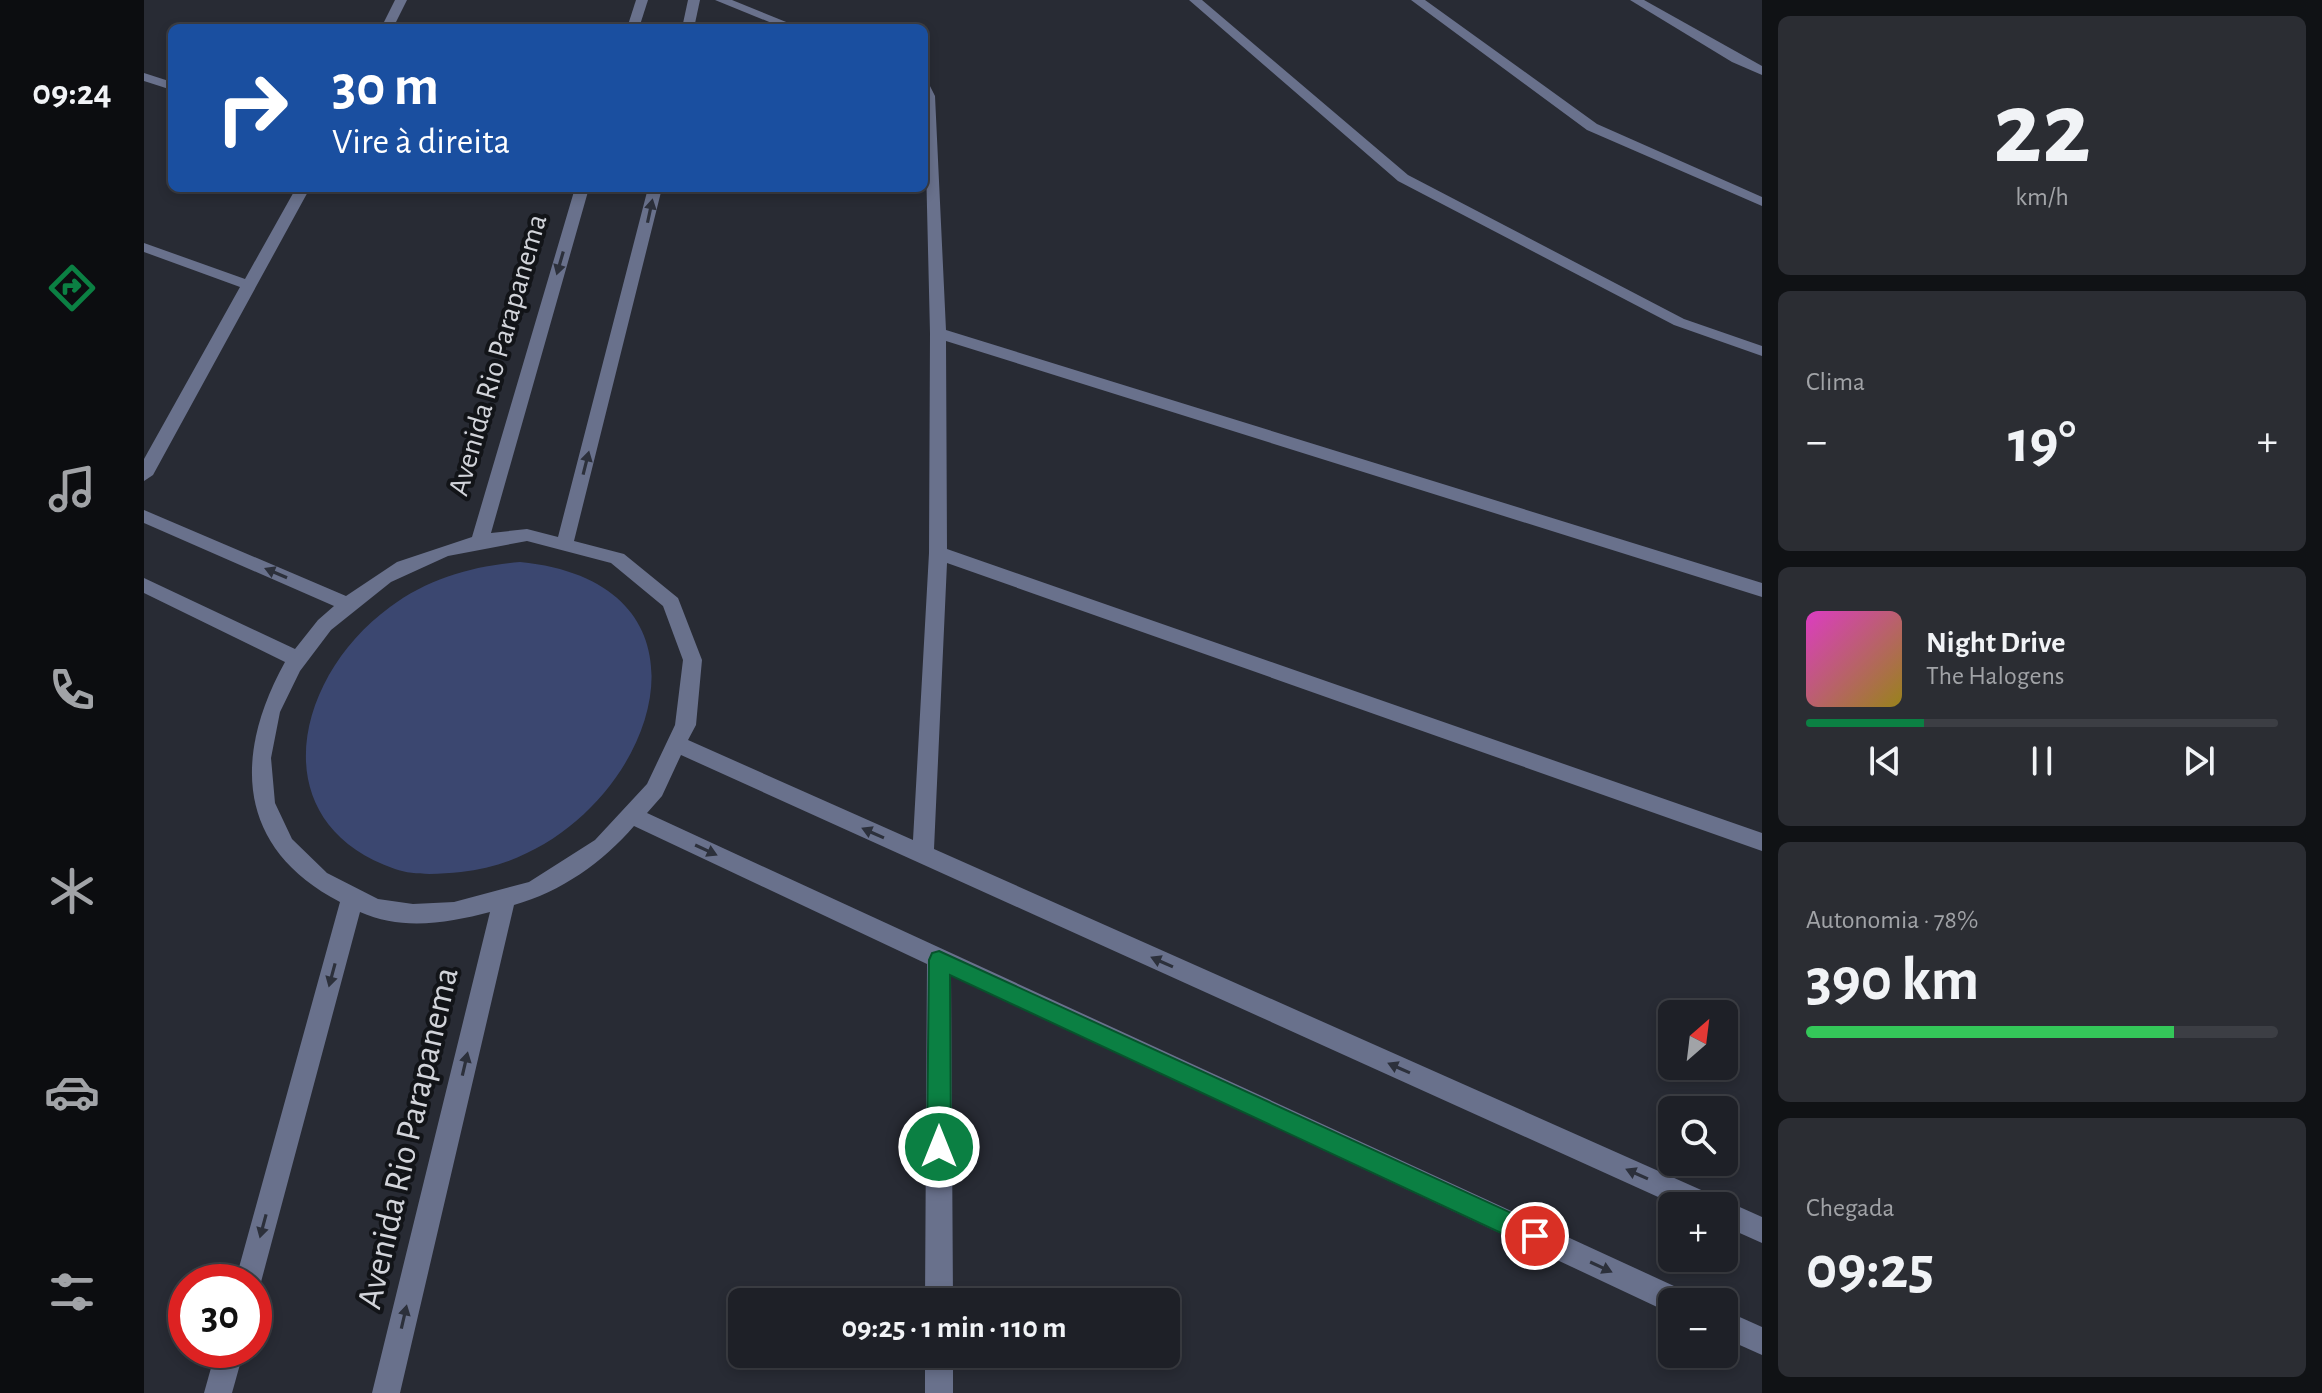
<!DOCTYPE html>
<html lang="pt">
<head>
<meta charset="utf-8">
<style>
  body { margin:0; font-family:"Alegreya Sans",sans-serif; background:#2b2d33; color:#f1f3f6; height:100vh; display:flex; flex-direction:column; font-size:30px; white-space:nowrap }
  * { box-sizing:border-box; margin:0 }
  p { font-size:26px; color:#a1a3a7 }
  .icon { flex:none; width:44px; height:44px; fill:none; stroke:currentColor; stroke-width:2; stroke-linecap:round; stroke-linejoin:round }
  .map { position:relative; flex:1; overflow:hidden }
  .details { display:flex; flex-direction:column; gap:16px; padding:16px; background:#101215; width:560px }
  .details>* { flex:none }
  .guide { position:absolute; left:24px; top:24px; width:760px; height:168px; border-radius:12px; box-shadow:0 4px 12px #0003,0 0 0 2px #3c3e44; background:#1a4fa0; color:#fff; overflow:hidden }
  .needle { width:52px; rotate:28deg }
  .tools { position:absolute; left:1514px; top:1000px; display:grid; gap:16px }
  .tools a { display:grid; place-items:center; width:80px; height:80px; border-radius:12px; background:#1e2027; box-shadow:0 4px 12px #0003,0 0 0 2px #3c3e44; font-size:40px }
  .speed { position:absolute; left:24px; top:1264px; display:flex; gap:16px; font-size:40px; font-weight:700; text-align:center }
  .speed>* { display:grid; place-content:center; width:104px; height:104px; border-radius:50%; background:#1e2027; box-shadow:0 4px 12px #0003,0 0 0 2px #3c3e44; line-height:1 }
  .speed .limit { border:12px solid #d22; background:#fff; color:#111 }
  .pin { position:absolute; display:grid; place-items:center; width:68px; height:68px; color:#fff; margin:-34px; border:4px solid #fff; border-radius:50%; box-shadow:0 2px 8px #0007 }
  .me { position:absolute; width:88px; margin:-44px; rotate:0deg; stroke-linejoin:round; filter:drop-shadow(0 0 6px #0008) }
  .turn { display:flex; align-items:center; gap:28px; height:168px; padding:0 32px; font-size:36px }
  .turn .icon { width:104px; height:104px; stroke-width:2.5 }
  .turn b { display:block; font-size:56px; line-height:68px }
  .big { font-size:60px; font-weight:600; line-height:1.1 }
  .details .card { flex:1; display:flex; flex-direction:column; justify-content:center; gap:12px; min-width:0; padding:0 28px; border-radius:12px; background:#2b2d33 }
  .details .dial { align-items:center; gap:0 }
  .dial b { font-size:104px; line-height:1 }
  .song { display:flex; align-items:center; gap:24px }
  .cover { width:96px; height:96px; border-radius:12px; background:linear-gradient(135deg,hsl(310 70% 55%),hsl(50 70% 35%)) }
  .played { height:8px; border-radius:4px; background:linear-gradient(90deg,#0b8043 25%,#3c3e44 25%) }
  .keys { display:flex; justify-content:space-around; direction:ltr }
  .heat { display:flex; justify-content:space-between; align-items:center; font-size:44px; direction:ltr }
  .charge { height:12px; border-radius:6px; background:linear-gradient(90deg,#34c759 78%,#3c3e44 0) }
  .trip { position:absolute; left:584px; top:1288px; width:452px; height:80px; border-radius:12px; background:#1e2027; box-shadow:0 4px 12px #0003,0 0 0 2px #3c3e44; font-weight:600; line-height:80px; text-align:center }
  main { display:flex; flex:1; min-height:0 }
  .tabs { display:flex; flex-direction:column; width:144px; justify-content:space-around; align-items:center; background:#0c0d10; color:#a1a3a7 }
  .tabs .icon { width:56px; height:56px }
  .tabs .on { color:#0b8043 }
  .tabs b { font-size:36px; color:#f1f3f6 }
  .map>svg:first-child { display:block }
  .green { fill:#3b4770 }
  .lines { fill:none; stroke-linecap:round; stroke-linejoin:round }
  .minor { fill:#69718c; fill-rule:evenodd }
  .oneway { fill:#2c303b }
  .route { fill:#0b8043; stroke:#07532c; stroke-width:2 }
  .labels { text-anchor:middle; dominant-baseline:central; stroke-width:8; stroke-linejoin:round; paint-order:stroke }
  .street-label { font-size:30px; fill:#d2d4da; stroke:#121418 }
  .near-street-label { font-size:36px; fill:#d2d4da; stroke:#121418 }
</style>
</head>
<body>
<main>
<nav class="tabs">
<b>09:24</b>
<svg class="icon on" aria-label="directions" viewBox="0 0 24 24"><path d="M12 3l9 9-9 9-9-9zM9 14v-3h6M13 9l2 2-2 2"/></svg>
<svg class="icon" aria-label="music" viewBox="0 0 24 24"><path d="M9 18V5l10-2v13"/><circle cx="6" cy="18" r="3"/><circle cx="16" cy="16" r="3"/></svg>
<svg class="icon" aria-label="phone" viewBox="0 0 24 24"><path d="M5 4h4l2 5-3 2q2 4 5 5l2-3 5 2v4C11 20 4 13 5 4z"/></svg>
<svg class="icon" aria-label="climate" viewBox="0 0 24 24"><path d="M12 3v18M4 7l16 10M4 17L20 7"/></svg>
<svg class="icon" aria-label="car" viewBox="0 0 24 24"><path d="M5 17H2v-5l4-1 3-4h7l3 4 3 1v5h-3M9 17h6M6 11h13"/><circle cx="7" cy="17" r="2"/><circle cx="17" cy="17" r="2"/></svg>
<svg class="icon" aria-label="filters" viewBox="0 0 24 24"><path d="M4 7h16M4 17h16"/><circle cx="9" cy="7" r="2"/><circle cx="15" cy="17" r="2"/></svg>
</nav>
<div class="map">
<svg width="1618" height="1393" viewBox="0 0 1618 1393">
  <rect width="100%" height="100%" fill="#282b34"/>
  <!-- green -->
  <path class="green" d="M376,562C610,585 495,854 317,872C295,874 271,876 251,869C116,822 151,676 246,607C285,578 329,566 376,562Z"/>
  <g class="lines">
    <!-- minor -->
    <g class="minor">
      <polygon points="251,0 263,0 249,28 237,28"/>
      <polygon points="492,0 504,0 495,28 483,28"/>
      <polygon points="544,0 556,0 550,28 538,28"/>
      <polygon points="571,0 588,0 657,28 640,28"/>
      <polygon points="1045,0 1058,0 1264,175 1540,319 1618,346 1618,356 1530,325 1254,181"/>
      <polygon points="1267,0 1281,0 1453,124 1618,197 1618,206 1443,130"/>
      <polygon points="1486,0 1500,0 1618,66 1618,75 1588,62"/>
      <polygon points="0,73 28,82 28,90 0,81"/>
      <path d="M780,81L784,82L791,96L802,330L1618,583V597L802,341L803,549L1618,833V851L803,563L790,849L1573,1197L1575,1202L1580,1200L1618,1217V1243L1580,1226V1206H1534L537,755L518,796L503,813L1543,1292L1547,1302H1528V1314L807,975L809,1302H781L783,964L490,826C459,862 417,892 370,905L256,1393H228L346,912C304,923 258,931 216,912L117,1282L110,1293V1282H91L196,902C92,848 89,756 141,662L0,593V578L151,649L174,620L190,606L0,523V510L202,596L253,562L328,537L431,188H445L347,533L383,529L414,537L504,188H518L430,541L480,554L534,598L558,660L552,725L544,740L769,840L785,553L786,333ZM383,541L467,563L519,606L539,660L531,725L503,784L451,840L385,882L310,902L269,904L234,899L183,873L148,839L131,803L127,758L136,712L156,671L187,630L247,582L304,556Z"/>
      <polygon points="152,188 166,188 9,475 0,481 0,459 96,287 0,252 0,243 101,279"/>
      <polygon points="1580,1310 1618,1327 1618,1355 1580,1338"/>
      <polygon points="72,1350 100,1350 88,1393 60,1393"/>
      <rect x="781" y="1354" width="28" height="39"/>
    </g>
  </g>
  <!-- one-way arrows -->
  <defs><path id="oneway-solid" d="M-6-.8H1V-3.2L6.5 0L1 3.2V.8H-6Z" transform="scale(2)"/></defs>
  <g class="oneway">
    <use href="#oneway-solid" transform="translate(506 211) rotate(-78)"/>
    <use href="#oneway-solid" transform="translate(416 263) rotate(106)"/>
    <use href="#oneway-solid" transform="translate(442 463) rotate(-76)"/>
    <use href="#oneway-solid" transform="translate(132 573) rotate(-157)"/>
    <use href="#oneway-solid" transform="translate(729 833) rotate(-156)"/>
    <use href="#oneway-solid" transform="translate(562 850) rotate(25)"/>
    <use href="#oneway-solid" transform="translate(1018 962) rotate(-156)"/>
    <use href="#oneway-solid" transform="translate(188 975) rotate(105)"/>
    <use href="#oneway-solid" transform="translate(321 1064) rotate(-77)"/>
    <use href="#oneway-solid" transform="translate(1255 1068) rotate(-156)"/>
    <use href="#oneway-solid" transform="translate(1493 1174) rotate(-156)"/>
    <use href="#oneway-solid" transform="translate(119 1226) rotate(105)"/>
    <use href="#oneway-solid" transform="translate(1457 1267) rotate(25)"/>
    <use href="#oneway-solid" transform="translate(260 1317) rotate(-77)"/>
  </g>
  <!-- route -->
  <polygon class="route" points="795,951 1400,1228 1403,1236 1400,1245 1391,1248 1383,1245 806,975 807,1147 803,1155 795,1158 787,1155 783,1147 785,960 788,953"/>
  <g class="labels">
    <!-- street labels -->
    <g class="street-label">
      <text transform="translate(354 355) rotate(-74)">Avenida Rio Parapanema</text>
    </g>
    <!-- near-street labels -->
    <g class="near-street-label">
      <text transform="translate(264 1138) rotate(-77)">Avenida Rio Parapanema</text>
    </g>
  </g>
</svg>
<div class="tools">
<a><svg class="needle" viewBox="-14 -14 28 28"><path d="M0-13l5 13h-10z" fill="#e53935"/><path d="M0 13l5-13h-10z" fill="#a1a3a7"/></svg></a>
<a><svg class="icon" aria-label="search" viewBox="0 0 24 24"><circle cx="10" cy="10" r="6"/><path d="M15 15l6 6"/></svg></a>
<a>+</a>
<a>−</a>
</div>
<div class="speed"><div class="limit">30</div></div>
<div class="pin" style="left:1391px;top:1236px;background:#d93025"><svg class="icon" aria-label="arrive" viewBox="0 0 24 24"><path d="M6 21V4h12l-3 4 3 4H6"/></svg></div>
<svg class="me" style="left:795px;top:1147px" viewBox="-20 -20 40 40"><circle r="17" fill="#0b8043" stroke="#fff" stroke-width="3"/><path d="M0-11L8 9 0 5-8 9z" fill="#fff"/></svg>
<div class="trip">09:25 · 1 min · 110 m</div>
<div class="guide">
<div class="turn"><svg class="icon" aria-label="right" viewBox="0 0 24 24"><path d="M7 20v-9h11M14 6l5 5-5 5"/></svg><div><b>30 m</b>Vire à direita</div></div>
</div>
</div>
<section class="details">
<div class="card dial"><b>22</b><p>km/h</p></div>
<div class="card"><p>Clima</p>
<div class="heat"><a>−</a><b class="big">19°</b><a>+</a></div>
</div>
<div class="card">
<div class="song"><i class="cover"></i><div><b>Night Drive</b><p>The Halogens</p></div></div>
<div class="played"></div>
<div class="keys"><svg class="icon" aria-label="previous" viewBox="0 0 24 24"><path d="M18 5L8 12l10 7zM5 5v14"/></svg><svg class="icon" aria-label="pause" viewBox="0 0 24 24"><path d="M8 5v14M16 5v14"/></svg><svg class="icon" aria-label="next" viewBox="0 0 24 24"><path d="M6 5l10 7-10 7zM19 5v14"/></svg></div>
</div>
<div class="card"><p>Autonomia · 78%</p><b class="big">390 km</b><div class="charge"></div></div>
<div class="card"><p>Chegada</p><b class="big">09:25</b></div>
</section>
</main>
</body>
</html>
